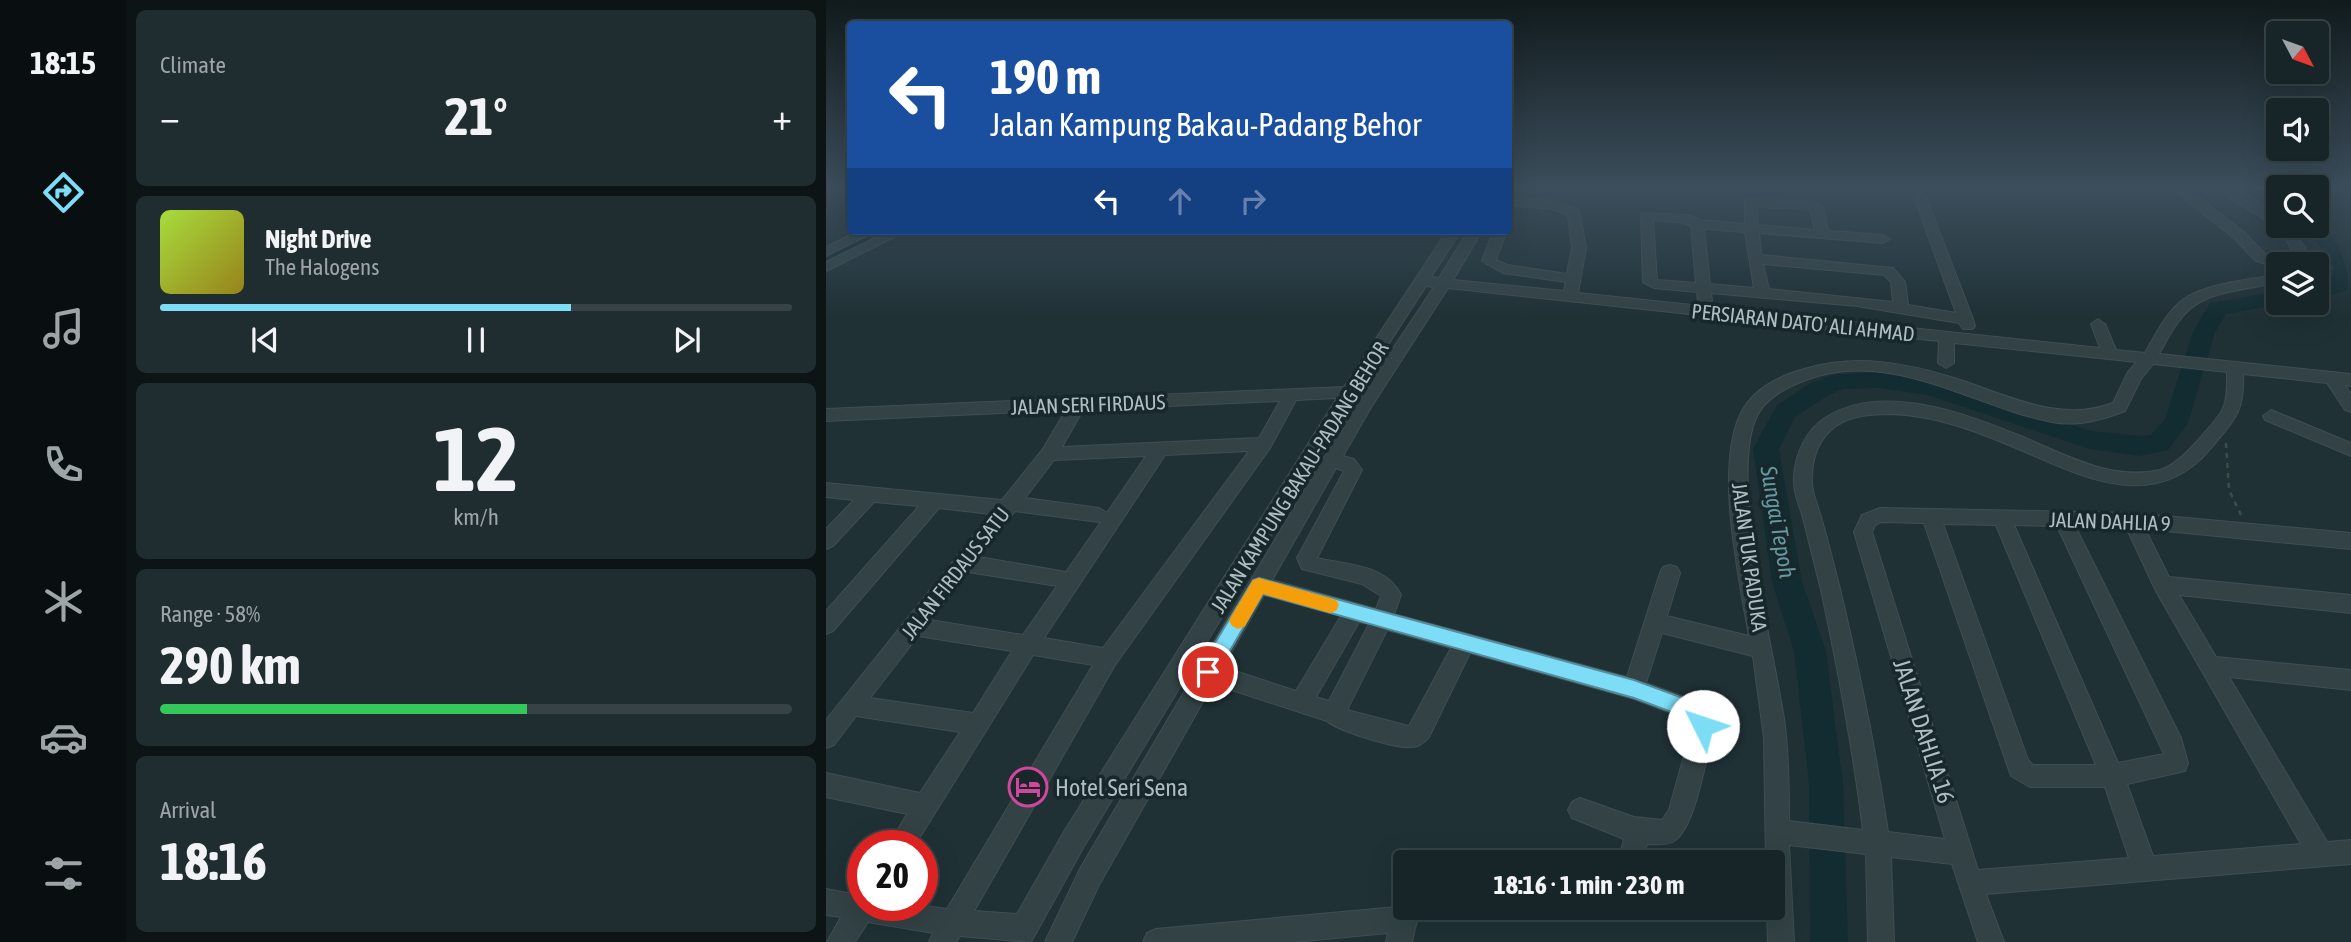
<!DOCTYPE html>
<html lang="en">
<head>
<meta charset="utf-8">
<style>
  body { margin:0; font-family:"Asap Condensed",sans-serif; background:#202d30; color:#f1f3f6; height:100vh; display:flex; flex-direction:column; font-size:26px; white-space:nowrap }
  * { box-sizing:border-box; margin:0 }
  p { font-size:23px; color:#9ea5a8 }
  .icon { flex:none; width:38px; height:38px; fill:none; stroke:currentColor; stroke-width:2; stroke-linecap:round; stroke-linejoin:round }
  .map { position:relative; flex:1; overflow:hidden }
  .sheet { display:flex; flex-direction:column; gap:10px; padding:10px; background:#0d1416; width:700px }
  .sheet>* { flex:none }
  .guide { position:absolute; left:21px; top:21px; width:665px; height:214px; border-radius:7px; box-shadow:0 7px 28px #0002,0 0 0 2px #364245; background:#1a4fa0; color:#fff; overflow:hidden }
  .needle { width:46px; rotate:131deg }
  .fabs { position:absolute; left:1440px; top:21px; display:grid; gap:14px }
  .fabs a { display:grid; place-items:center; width:63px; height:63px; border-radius:7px; background:#172528; box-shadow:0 7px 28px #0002,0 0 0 2px #364245; font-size:35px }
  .speed { position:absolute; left:21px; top:830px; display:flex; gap:14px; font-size:35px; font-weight:700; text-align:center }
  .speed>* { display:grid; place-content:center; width:91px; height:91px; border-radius:50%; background:#172528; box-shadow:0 7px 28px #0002,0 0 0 2px #364245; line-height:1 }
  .speed .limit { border:10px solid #d22; background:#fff; color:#111 }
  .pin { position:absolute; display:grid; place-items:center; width:60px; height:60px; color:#fff; margin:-30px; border:4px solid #fff; border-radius:50%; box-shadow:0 2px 7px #0007 }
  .me { position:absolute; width:77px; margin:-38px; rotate:311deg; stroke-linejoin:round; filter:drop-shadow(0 0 5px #0008) }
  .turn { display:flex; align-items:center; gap:24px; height:147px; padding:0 28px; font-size:32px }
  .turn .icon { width:91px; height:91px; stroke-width:2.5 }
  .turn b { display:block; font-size:49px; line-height:60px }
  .lanes { display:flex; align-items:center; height:66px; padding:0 28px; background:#0003; justify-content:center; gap:35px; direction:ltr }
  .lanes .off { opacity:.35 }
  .big { font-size:52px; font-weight:700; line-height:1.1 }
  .sheet .widget { flex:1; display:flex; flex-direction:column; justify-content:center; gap:10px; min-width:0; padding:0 24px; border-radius:10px; background:#202d30 }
  .sheet .dial { align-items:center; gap:0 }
  .dial b { font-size:91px; line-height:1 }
  .song { display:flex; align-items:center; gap:21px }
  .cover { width:84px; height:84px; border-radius:10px; background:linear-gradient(135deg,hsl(80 70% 55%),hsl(50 70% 35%)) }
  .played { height:7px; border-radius:4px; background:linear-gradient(90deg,#7eddf6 65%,#364245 65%) }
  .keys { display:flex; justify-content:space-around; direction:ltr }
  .heat { display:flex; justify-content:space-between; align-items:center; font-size:38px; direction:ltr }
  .charge { height:10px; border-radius:5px; background:linear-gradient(90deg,#34c759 58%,#364245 0) }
  .trip { position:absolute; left:567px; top:850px; width:392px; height:70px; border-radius:7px; background:#172528; box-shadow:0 7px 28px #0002,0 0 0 2px #364245; font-weight:700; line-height:70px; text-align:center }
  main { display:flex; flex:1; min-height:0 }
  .dock { display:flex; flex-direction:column; width:126px; justify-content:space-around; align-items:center; background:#090f10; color:#9ea5a8 }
  .dock .icon { width:49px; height:49px }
  .dock .selected { color:#7eddf6 }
  .dock b { font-size:32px; color:#f1f3f6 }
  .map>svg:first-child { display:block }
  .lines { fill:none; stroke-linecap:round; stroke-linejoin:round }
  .canal { fill:#132c31; fill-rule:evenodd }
  .river { fill:#132c31; fill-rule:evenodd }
  .minor-casing { stroke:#3f4e52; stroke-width:2 }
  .path { stroke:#394f48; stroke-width:2.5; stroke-dasharray:5 5; stroke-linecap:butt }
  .minor { fill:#324245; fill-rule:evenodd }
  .route { fill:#7eddf6; stroke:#5290a0; stroke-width:2 }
  .slow { fill:#f59e0b }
  .labels { text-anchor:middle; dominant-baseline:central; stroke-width:7; stroke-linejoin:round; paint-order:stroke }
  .street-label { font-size:21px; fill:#acbec3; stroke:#18272a }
  .water-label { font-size:23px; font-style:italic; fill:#6598a2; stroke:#18272a }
  .near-street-label { font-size:24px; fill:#acbec3; stroke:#18272a }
  .near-poi-label { font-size:24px; fill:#acbec3; stroke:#18272a; text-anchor:start }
</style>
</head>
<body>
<main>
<nav class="dock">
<b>18:15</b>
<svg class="icon selected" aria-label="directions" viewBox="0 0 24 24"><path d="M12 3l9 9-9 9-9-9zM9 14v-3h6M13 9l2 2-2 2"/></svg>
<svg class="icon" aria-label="music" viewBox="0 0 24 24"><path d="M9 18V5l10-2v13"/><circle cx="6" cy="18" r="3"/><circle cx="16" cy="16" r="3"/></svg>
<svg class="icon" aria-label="phone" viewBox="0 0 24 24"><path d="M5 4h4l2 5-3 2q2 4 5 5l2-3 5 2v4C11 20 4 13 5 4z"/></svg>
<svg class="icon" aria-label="climate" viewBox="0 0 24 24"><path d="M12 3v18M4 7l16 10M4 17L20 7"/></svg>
<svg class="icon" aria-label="car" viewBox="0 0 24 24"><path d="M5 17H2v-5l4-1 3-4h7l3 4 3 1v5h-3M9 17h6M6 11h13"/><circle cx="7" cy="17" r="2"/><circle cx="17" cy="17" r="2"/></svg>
<svg class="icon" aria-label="filters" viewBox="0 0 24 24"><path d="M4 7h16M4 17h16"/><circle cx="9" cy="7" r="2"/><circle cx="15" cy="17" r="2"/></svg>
</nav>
<section class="sheet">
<div class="widget"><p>Climate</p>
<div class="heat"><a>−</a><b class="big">21°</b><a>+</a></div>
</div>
<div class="widget">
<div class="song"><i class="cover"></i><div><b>Night Drive</b><p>The Halogens</p></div></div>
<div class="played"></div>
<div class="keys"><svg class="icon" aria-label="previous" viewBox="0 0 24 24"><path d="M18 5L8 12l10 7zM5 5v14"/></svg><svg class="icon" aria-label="pause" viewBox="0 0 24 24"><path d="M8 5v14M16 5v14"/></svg><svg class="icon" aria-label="next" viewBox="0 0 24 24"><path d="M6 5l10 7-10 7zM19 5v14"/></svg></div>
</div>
<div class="widget dial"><b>12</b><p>km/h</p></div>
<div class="widget"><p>Range · 58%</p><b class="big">290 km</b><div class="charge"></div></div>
<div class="widget"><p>Arrival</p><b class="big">18:16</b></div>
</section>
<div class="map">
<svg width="1525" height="942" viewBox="0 0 1525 942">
  <rect width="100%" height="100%" fill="#1f3135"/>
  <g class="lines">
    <!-- canal -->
    <polygon class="canal" points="49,231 64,231 0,264 0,255"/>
    <!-- river -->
    <g class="river">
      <polygon points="1427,187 1454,187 1452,199 1429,191"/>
      <path d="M1491,220L1497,222C1510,241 1525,266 1521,290L1491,300V286L1504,281L1508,268L1480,226H1491Z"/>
      <polygon points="1452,291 1452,303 1460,303 1400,314 1389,332 1362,423 1342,450 1333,452 1314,456 1264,449 1101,395 1053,388 1017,389 1001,396 969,417 953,449 976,582 1000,651 1017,784 1022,942 984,942 983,784 968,651 946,582 927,449 951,405 983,384 1006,375 1053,372 1103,379 1265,431 1314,436 1325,435 1339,419 1367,332 1384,303"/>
    </g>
    <defs>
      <g id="minor">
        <path d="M1351,187H1363L1362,189L1419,233L1440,255L1468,258C1459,219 1414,211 1390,187C1412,185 1436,203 1452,218V226H1461L1479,247L1483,264L1444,265L1430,261L1409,239L1351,193Z"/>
        <path d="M1094,193L1100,197L1147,319L1149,326L1147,329H1137L1133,323L1031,306L885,293L886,301L879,306L872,301L871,292L828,288L817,282L815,213L861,215L874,220L919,224V200L986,201L998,208L1002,231L1057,235L1064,239L1057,243L933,233L935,255L1067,268L1079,282L1082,305L1130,313L1088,197ZM930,207L984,209L989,230L932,225ZM827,220L858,223L865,226L870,283L831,280ZM878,229L919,232L928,288L884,284ZM937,264L1058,275L1065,282L1067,302L943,289Z"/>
        <path d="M682,197L728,201L753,210L760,248L752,293L1274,348L1265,324L1272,319L1279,324L1290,350L1319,353C1329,335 1338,317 1353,303C1373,284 1425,279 1452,275V283C1427,288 1384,291 1364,309C1350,321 1342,338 1333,354L1525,374V386L1519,385L1525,394V412L1519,410L1501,383L1417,374C1419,412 1408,420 1385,448C1327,518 1250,473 1183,445C1147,430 1106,415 1066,414C1047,414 1027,415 1010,426C994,437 986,457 986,477C985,491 991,503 995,517C1002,541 1008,565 1014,589C1033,669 1050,751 1062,832L1119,839L1028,532L1036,515L1054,508L1306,513L1525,533V549L1319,529L1343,577L1525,595V613L1353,595L1390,657L1525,670V690L1403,677L1501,842L1525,840V864L1160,894L1178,942H1152L1126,864L1065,857L1068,942H1042L1040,854L963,845L968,942H942L941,908H947V863H940L938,738L927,656L836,633L820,683L877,704L888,726C881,752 870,828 848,841C841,846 829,844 821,844L816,863H792L798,839L746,818L742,810L746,802L754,798L808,817L836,820L843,810L866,727L861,719L808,699L644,653L603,737C598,743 593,747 585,747C570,749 512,731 501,721L387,684L273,885L246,942H219L255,867L374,665L532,401L608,287L600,286L529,396L257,848L205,942L134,936L130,942H103L107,933L42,922L29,942H1L15,917L0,915V889L32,895L37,893V905H93L121,909L267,665L207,655L89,845H63L81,814L0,797V773L94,793L134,732L30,716L8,745L0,748V720L165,514L113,508L7,631L0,634V611L93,506L48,502L7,546L0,549V529L28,500L0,497V483L176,500L217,449L240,410L0,421V409L518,387L621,231H635L605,277L613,278L642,231H656L627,280L738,291L740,282L677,273L656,261L667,231H681L670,260L681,265L741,274L746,248L742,215L726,209L682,205ZM622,288L1113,341L1112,363L1120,368L1128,363V343L1311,362L1302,372L1287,403C1232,424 1180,394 1128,378C1080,363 1032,354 982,368C955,375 926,389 914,415C889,470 913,578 923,636L841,616L854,573L851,567L844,565L837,567L834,573L801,677L568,614L575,595C560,564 520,565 491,558L536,470L528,459L517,456L544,409ZM1327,364L1401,372C1402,409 1398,410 1375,437C1364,449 1350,465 1334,470C1286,481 1239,455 1197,437C1140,414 1056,381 999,418C980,430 969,455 968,477C967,492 973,504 977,518C983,542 989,566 995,590C1012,669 1027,750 1037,830L963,821C963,790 963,758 959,726C951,661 896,457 936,408C947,394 963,386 980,380C1066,348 1144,406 1226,422C1250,427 1276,420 1299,411L1315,379ZM511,398L239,830L191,914L148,911L289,665L444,448L470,400ZM454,401L433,438L236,447L257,410ZM423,451L277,648L218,638L339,455ZM320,456L281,513L273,508L199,498L228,460ZM510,468L518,471L471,558L476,569L536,584L555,596L550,609L446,580ZM189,511L273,522H275L240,572L153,557ZM1055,522L1098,523L1185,776L1204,787H1279L1303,858L1152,870L1046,532L1049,525ZM1117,524L1170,525L1270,765H1207L1202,760ZM1188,525L1231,526L1338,754L1292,763ZM1249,526L1300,527L1330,591L1475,844L1327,856L1301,784L1359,771L1362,763L1355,738ZM142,572L231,586L197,635L104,620ZM438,595L515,616L470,691L397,667ZM533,622L543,624L503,701L490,697ZM561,630L625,648L583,726L521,710ZM92,636L186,651L147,713L44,698Z"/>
        <polygon points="33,231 50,231 0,256 0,247"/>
        <polygon points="63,231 80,231 0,271 0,262"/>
        <polygon points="1445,410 1525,443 1525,456 1439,420 1437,416"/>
        <polygon points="579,898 579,908 599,908 590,924 586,942 560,942 562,933 468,942 317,942 321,933 330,929 571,907"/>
      </g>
    </defs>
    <!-- minor casing -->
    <use href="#minor" class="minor-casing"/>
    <!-- path -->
    <polyline class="path" points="1400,443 1403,490 1416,517"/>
    <!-- minor -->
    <use href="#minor" class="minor"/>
  </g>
  <!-- sky -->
  <linearGradient id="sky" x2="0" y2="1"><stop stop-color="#111b1d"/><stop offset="0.59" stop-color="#3c4e5c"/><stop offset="1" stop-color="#3c4e5c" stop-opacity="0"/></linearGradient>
  <rect width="1525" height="318" fill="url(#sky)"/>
  <!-- route -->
  <polygon class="route" points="433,578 808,680 876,705 887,726 884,732 877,735 870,732 862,718 808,698 437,594 388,678 382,681 375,678 372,672 375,666 427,580"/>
  <!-- slow -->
  <polygon class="slow" points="433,578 504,598 510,600 513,605 510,611 504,613 437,594 419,626 412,629 406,626 403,621 406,615 427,580"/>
  <!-- icons -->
  <defs>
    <symbol id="hotel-ring" viewBox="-11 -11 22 22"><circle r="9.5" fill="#18272a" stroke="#d1479c" stroke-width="1.5"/><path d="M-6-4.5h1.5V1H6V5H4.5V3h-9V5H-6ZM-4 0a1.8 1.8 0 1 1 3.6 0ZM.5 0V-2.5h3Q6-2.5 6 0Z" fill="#d1479c"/></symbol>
  </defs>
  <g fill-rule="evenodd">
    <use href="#hotel-ring" x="180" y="765" width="44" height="44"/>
  </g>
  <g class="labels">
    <!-- street labels -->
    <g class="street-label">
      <text transform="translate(977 322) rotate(6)">PERSIARAN DATO' ALI AHMAD</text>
      <text transform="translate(262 404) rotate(-2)">JALAN SERI FIRDAUS</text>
      <text transform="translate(473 477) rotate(-58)">JALAN KAMPUNG BAKAU-PADANG BEHOR</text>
      <text transform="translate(1284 521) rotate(2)">JALAN DAHLIA 9</text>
      <text transform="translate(924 557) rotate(82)">JALAN TUK PADUKA</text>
      <text transform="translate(129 573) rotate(-52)">JALAN FIRDAUS SATU</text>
    </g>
    <!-- water labels -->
    <g class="water-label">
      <text transform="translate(952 522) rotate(80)">Sungai Tepoh</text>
    </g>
    <!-- near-street labels -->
    <g class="near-street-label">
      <text transform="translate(1098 731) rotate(72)">JALAN DAHLIA 16</text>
    </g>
    <!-- near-poi labels -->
    <g class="near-poi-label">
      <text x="229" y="787">Hotel Seri Sena</text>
    </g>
  </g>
</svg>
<div class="fabs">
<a><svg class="needle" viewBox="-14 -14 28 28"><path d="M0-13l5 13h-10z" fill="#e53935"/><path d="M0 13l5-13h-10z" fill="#9ea5a8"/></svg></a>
<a><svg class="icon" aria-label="sound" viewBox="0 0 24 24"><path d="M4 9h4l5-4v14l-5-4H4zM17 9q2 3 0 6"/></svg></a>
<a><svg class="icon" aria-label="search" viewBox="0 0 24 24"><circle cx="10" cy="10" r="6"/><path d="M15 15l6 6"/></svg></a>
<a><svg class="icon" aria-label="layers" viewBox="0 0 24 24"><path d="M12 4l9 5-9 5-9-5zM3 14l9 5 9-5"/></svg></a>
</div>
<div class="speed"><div class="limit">20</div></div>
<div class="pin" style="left:382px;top:672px;background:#d93025"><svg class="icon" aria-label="arrive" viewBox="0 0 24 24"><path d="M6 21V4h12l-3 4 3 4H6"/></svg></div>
<svg class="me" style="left:877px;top:726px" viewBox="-20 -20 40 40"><circle r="19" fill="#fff"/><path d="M0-13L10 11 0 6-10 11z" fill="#7eddf6"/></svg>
<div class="trip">18:16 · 1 min · 230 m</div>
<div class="guide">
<div class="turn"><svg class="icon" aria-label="left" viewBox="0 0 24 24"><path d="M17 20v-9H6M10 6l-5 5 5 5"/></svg><div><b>190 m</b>Jalan Kampung Bakau-Padang Behor</div></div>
<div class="lanes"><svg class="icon" aria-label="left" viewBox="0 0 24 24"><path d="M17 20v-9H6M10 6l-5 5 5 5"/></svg><svg class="icon off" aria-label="ahead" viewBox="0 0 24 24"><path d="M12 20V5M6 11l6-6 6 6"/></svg><svg class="icon off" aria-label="right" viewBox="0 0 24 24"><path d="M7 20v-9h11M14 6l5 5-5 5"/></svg></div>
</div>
</div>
</main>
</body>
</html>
